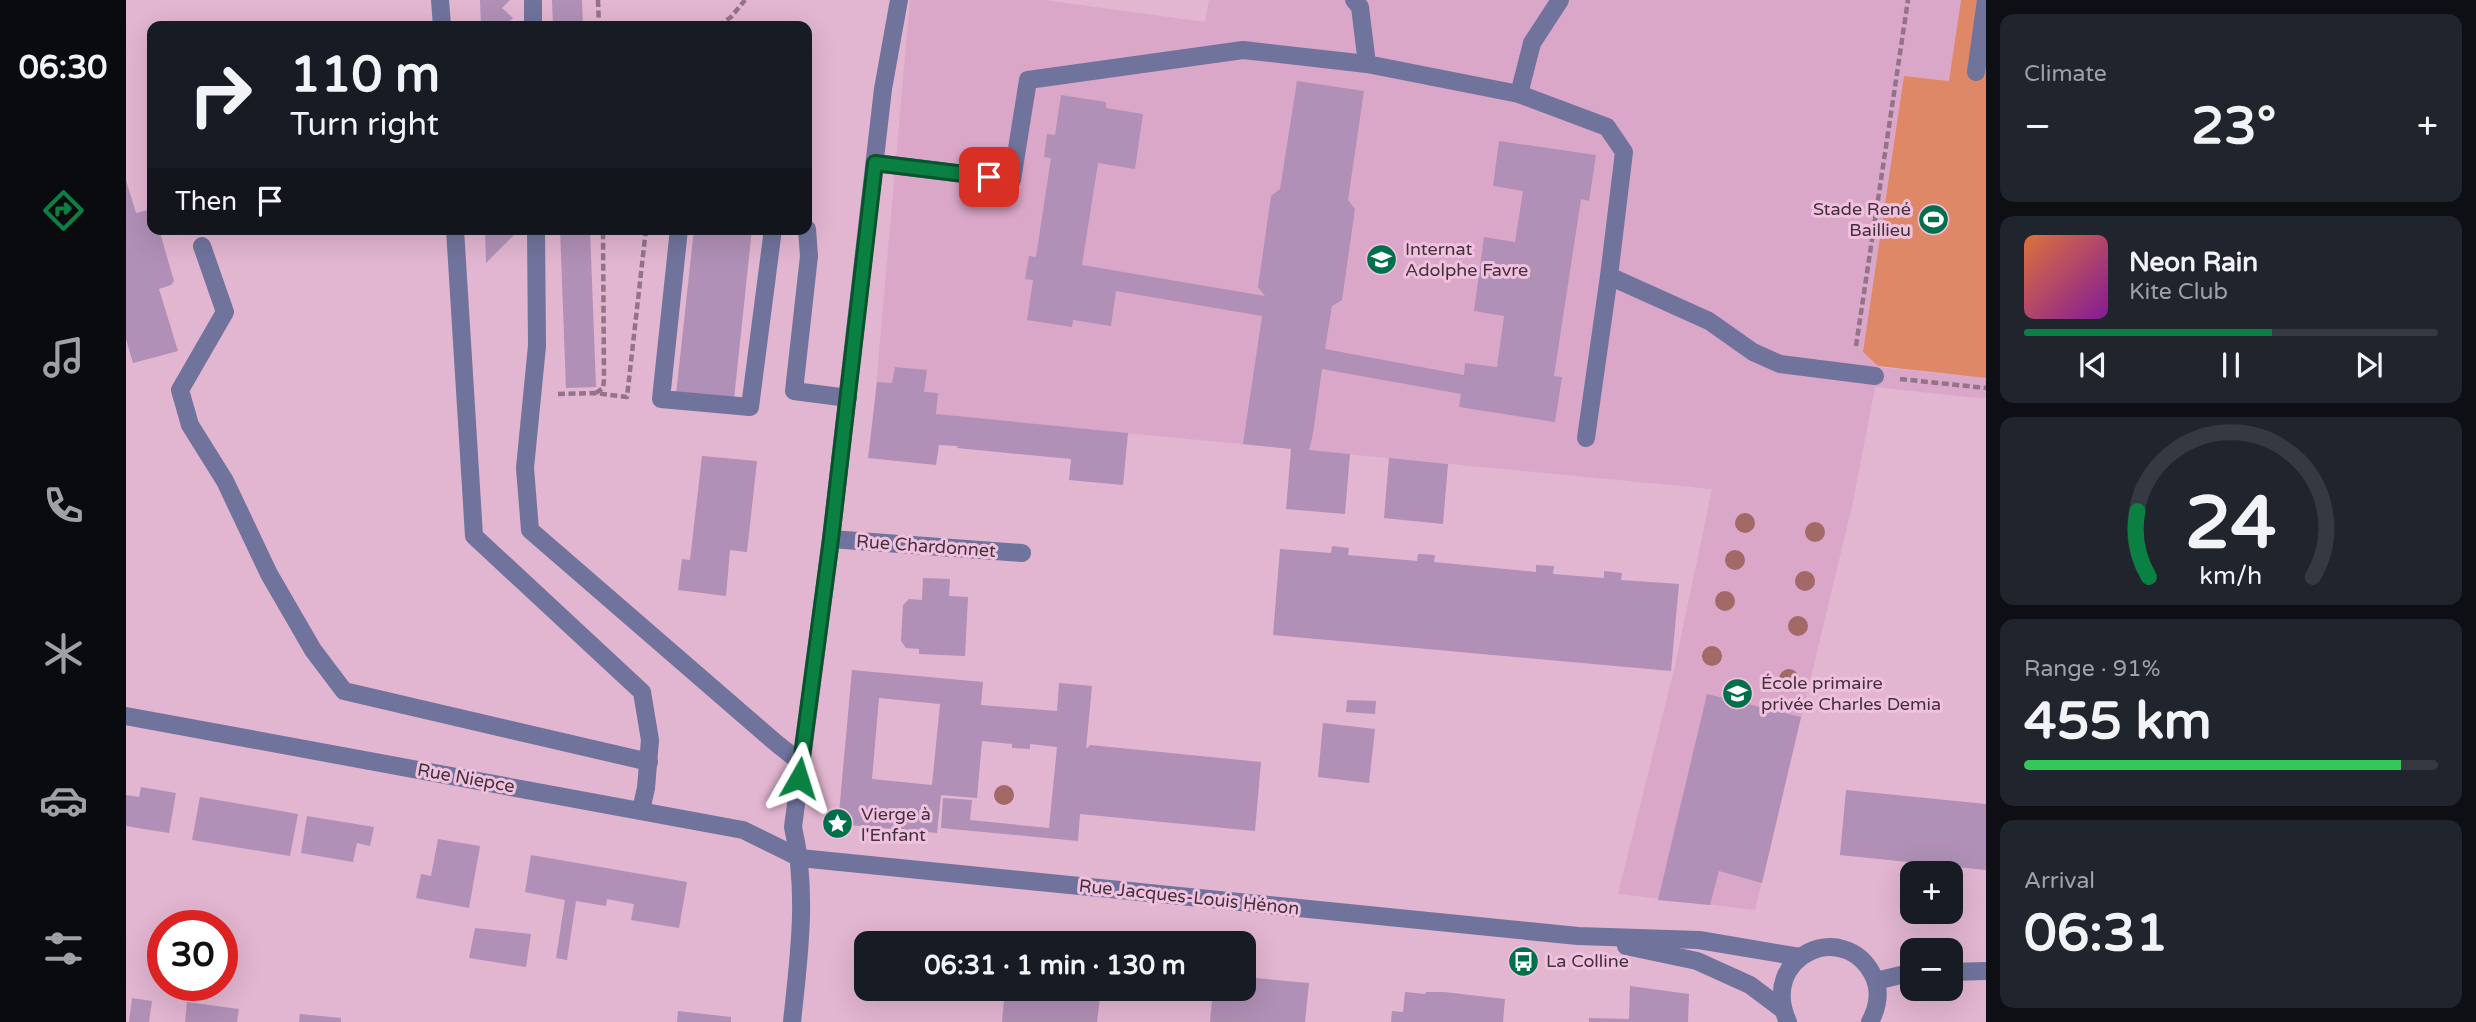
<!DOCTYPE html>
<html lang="en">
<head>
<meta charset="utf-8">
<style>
  body { margin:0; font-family:"Varela Round",sans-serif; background:#20242c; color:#f1f3f6; height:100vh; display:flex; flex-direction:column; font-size:26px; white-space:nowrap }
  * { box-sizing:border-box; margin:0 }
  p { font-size:23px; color:#9ea1a6 }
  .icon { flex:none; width:38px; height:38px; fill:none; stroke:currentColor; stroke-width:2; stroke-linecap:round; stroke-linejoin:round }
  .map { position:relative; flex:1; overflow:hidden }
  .drawer { display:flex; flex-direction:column; gap:14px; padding:14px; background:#0d0f14; width:490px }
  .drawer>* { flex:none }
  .guide { position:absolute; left:21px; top:21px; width:665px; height:214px; border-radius:14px; box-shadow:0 7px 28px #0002; background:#171b24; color:#f1f3f6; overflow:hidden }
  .buttons { position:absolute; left:1774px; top:861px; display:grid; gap:14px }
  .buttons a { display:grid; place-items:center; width:63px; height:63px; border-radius:14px; background:#171b24; box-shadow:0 7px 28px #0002; font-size:35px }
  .speed { position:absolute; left:21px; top:910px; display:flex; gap:14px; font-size:35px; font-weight:700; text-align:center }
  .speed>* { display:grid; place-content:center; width:91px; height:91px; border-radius:50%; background:#171b24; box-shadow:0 7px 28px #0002; line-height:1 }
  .speed .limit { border:10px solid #d22; background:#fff; color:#111 }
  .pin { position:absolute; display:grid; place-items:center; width:60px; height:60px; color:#fff; margin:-30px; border-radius:14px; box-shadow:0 4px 10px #0006 }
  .me { position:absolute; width:77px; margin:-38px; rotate:6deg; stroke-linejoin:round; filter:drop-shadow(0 0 5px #0008) }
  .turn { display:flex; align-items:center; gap:24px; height:147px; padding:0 28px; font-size:32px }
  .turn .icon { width:91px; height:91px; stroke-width:2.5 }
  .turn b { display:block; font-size:49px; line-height:60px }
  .then { display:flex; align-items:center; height:66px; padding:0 28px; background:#0003; gap:14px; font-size:26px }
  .big { font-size:52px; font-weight:700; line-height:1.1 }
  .drawer .widget { flex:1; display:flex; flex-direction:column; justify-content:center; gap:10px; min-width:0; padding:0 24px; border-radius:14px; background:#20242c }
  .drawer .dial { align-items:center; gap:0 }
  .dial svg { height:182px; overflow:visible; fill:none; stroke:#363941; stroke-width:7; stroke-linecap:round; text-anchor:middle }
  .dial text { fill:#f1f3f6; stroke:none }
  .song { display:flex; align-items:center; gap:21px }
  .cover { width:84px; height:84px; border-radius:10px; background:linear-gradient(135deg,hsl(20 70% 55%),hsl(290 70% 35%)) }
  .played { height:7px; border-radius:4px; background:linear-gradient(90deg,#0b8043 60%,#363941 60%) }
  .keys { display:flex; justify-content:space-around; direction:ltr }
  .heat { display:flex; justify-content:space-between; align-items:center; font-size:38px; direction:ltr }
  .charge { height:10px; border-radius:5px; background:linear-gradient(90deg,#34c759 91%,#363941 0) }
  .trip { position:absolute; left:728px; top:931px; width:402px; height:70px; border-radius:14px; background:#171b24; box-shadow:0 7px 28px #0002; font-weight:700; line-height:70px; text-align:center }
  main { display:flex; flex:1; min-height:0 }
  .dock { display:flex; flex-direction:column; width:126px; justify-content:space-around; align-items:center; background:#090b0e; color:#9ea1a6 }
  .dock .icon { width:49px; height:49px }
  .dock .current { color:#0b8043 }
  .dock b { font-size:32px; color:#f1f3f6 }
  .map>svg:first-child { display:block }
  .built { fill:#dba7c8 }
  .green { fill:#de8868 }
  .building { fill:#b090b6; fill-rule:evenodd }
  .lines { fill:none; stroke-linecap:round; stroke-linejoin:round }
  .path { stroke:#937387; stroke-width:4.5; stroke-dasharray:7 3.5; stroke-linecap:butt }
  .minor { stroke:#70739c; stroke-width:18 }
  .tree { fill:#a26966 }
  .route-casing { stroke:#07532c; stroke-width:18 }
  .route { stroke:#0b8043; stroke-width:12 }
  .labels { text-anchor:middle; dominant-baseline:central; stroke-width:6; stroke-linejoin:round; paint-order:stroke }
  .poi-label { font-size:18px; fill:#43313c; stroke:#f0c1de; text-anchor:start }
  .street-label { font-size:18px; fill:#43313c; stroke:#f0c1de }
</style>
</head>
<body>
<main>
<nav class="dock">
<b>06:30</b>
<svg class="icon current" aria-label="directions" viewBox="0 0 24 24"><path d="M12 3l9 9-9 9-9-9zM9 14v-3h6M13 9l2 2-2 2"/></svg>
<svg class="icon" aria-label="music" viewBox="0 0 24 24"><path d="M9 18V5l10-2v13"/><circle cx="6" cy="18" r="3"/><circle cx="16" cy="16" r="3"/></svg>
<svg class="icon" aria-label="phone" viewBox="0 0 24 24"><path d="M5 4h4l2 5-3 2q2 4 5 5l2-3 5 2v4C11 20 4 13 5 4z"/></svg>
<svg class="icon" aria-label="climate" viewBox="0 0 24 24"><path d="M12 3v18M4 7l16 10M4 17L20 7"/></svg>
<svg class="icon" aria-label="car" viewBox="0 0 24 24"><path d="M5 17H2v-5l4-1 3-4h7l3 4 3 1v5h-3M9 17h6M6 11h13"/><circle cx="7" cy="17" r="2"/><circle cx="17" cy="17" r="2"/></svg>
<svg class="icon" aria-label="filters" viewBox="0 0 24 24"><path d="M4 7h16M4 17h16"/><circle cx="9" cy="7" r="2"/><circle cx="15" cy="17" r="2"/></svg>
</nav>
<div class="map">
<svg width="1860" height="1022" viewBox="0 0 1860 1022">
  <rect width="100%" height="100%" fill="#e2b5d1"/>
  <!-- built -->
  <polygon class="built" points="784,0 918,0 1079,22 1083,0 1835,0 1824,81 1778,76 1752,367 1860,378 1860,399 1749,387 1727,502 1629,910 1492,894 1548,670 1586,489 748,409"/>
  <!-- green -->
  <polygon class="green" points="1835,0 1860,0 1860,378 1752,366 1737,352 1778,76 1823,81"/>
  <!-- building -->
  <g class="building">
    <polygon points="354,0 384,0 376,8 387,18 378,26 355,26"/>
    <polygon points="426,0 456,0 457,26 427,26"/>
    <polygon points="1171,81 1238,91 1222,200 1229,209 1216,300 1206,306 1199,349 1338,375 1339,363 1371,367 1378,316 1348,311 1358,237 1389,242 1397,191 1367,186 1373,141 1470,155 1463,201 1455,199 1428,376 1436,377 1429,422 1333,407 1335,394 1196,369 1187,434 1183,450 1224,454 1219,514 1160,509 1165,449 1117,444 1136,316 990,291 985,326 947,320 946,327 901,320 907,280 899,279 903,256 910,257 925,158 918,157 921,134 929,135 935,95 980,102 980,108 1017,114 1009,169 972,163 956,265 1139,296 1132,287 1145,196 1154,189"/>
    <polygon points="0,180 10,213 26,209 26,229 33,229 48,281 45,285 33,289 52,351 7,363 0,339"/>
    <polygon points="359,229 390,229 392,231 360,263"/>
    <polygon points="434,229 464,229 470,387 440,388"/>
    <polygon points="568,229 626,229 608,399 550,395"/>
    <polygon points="769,367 801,370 798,392 812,393 810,414 1002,433 997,485 943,480 945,459 831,448 832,446 813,445 810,465 742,458 751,382 766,383"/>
    <polygon points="576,456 631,461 621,552 604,550 600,596 552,590 556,559 564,560"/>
    <polygon points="1263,458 1322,464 1317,524 1258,518"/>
    <polygon points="1206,546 1223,548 1222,555 1291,561 1292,554 1309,555 1308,562 1410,572 1410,565 1428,566 1427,574 1478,578 1478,571 1496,573 1495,580 1553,584 1545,671 1147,635 1154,549 1205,553"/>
    <polygon points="797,578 824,579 823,596 842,597 839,656 793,654 793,649 780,648 775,641 777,605 783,599 796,600"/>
    <path d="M726,670L857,682L855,705L931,711L933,683L966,686L960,749L964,745L1135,762L1129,831L954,814L952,841L815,828L817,798L846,800L844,820L923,828L931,747L904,744V749L886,748V744L856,741L851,798L815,795L811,833L712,824ZM753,698L814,704L806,785L746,779Z"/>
    <polygon points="1581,694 1675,717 1636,883 1593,871 1584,905 1532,900"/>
    <polygon points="1221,700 1250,701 1249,714 1220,712"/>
    <polygon points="1197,723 1249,729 1243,783 1192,777"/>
    <polygon points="15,787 50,793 43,833 0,826 0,795 13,797"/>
    <polygon points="1720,790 1860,804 1860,870 1714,855"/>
    <polygon points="74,797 172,814 164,856 66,840"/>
    <polygon points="181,816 248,827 244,846 231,843 227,862 175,853"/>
    <polygon points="312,839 354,846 343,908 290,898 295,874 305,876"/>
    <polygon points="405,855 561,882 553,928 505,920 508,904 481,899 480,906 450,901 441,960 430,958 439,900 399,892"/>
    <polygon points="349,928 405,934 400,967 343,958"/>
    <polygon points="1118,977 1183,983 1179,1022 1084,1022 1087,989 1118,989"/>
    <polygon points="1504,986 1563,994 1562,1022 1463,1022 1463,1018 1503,1019"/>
    <polygon points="879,989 975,989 971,1022 876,1022"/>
    <polygon points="1279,992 1299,994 1300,992 1318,992 1379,999 1377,1022 1265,1022 1266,1011 1277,1012"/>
    <polygon points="6,998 26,1001 23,1022 3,1022"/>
    <polygon points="61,1002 113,1009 111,1022 59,1022"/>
    <polygon points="552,1011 605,1017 605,1022 551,1022"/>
    <polygon points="174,1014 215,1018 215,1022 173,1022"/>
  </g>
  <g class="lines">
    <!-- path -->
    <g class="path">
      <polyline points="472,0 473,26"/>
      <polyline points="592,26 605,17 619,0"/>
      <polyline points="1730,346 1782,0"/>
      <polyline points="1774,379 1860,388"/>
      <polyline points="470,393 477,388 478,380 477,229"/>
      <polyline points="432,394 469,393 501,397 520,229"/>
    </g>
    <!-- minor -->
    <g class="minor">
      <polyline points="314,0 316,26"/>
      <polyline points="407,0 407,26"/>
      <polyline points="1228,0 1234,7 1241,64"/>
      <polyline points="1850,72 1860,0"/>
      <polyline points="1393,94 1406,43 1434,0"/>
      <polyline points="749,163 886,180 902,80 1117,50 1241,64 1393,94 1481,127 1498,152 1483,276 1583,321 1627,352 1654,364 1749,376"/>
      <polyline points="329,229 348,536 516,692 524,740 520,788 515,810"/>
      <polyline points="410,229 411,346 399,468 404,530 650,743 674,762"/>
      <polyline points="553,229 535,399 624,407 647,229"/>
      <polyline points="681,229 683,256 668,391 722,398"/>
      <polyline points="76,246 99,312 54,390 64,425 99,481 143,574 187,650 218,691 523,762"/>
      <polyline points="1460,438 1483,276"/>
      <polyline points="705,539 896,553"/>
      <polyline points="0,716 617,830 674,858 1452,936 1573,940 1674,957"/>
      <polyline points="1500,946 1571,961 1624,985 1656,1009"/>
      <polyline points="1825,972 1860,971"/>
      <polyline points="1750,981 1787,972"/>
      <path d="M666,1022C673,956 682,892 667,827L705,539L757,89L773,0"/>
      <path d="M1662,1022C1632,956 1718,918 1747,975C1755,991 1752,1007 1744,1022"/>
    </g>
  </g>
  <!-- trees -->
  <g class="tree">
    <circle cx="1619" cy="523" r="10"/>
    <circle cx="1689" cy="532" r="10"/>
    <circle cx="1609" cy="560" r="10"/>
    <circle cx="1679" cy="581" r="10"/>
    <circle cx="1599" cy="601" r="10"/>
    <circle cx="1672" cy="626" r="10"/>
    <circle cx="1586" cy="656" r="10"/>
    <circle cx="1663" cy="679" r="10"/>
    <circle cx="878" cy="795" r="10"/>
  </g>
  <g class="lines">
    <defs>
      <polyline id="route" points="673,778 705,539 749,163 863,177"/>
    </defs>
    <!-- route casing -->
    <use href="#route" class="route-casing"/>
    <!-- route -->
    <use href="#route" class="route"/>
  </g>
  <!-- icons -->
  <defs>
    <symbol id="stadium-disc" viewBox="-11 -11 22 22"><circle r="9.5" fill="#00704a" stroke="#f0c1de"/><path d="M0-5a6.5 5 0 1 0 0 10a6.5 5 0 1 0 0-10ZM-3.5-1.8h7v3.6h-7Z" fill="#fff"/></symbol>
    <symbol id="school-disc" viewBox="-11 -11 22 22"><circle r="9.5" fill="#00704a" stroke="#f0c1de"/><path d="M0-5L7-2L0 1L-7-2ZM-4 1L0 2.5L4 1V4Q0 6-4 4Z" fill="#fff"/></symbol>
    <symbol id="sight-disc" viewBox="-11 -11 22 22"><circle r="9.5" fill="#00704a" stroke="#f0c1de"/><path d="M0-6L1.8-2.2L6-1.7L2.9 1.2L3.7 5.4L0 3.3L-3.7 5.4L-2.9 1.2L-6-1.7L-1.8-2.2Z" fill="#fff"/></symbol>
    <symbol id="bus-disc" viewBox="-11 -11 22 22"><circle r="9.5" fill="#00704a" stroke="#f0c1de"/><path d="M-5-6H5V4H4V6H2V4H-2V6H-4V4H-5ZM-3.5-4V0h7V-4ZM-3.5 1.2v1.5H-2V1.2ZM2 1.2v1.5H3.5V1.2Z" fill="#fff"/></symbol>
  </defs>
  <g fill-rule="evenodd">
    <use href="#stadium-disc" x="1790" y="202" width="35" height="35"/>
    <use href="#school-disc" x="1238" y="242" width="35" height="35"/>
    <use href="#school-disc" x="1594" y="676" width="35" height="35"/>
    <use href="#sight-disc" x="694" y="806" width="35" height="35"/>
    <use href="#bus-disc" x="1380" y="944" width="35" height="35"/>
  </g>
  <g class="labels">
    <!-- poi labels -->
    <g class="poi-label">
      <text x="1785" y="209" text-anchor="end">Stade René<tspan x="1785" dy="21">Baillieu</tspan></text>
      <text x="1279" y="249">Internat<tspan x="1279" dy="21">Adolphe Favre</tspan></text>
      <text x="1635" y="683">École primaire<tspan x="1635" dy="21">privée Charles Demia</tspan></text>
      <text x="735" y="814">Vierge à<tspan x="735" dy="21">l'Enfant</tspan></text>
      <text x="1420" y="961">La Colline</text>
    </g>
    <!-- street labels -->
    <g class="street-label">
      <text transform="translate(800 546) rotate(4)">Rue Chardonnet</text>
      <text transform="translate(340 778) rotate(10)">Rue Niepce</text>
      <text transform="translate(1063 897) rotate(6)">Rue Jacques-Louis Hénon</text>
    </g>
  </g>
</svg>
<div class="buttons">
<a>+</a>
<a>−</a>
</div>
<div class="speed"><div class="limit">30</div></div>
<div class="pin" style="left:863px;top:177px;background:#d93025"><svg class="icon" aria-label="arrive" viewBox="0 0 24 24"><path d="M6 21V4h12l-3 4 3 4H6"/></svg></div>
<svg class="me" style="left:673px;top:778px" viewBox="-20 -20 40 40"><path d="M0-17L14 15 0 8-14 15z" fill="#0b8043" stroke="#fff" stroke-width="4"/></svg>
<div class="trip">06:31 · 1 min · 130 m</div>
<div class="guide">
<div class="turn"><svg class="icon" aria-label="right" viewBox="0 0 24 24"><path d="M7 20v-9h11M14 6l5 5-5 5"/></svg><div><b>110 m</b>Turn right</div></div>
<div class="then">Then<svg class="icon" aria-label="arrive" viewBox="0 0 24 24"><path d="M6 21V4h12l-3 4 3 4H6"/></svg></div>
</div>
</div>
<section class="drawer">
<div class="widget"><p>Climate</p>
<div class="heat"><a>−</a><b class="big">23°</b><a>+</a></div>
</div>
<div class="widget">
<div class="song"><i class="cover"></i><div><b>Neon Rain</b><p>Kite Club</p></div></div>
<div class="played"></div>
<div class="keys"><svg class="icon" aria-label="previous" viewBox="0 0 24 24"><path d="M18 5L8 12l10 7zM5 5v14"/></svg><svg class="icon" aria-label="pause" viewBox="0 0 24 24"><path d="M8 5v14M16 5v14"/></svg><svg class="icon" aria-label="next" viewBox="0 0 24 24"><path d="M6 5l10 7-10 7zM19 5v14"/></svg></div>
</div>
<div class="widget dial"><svg viewBox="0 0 100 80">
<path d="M14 69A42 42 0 1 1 86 69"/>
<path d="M14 69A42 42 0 0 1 9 40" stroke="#0b8043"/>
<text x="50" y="56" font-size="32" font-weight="700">24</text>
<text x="50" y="72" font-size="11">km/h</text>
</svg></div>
<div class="widget"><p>Range · 91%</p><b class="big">455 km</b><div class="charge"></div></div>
<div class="widget"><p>Arrival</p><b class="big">06:31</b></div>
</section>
</main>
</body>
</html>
